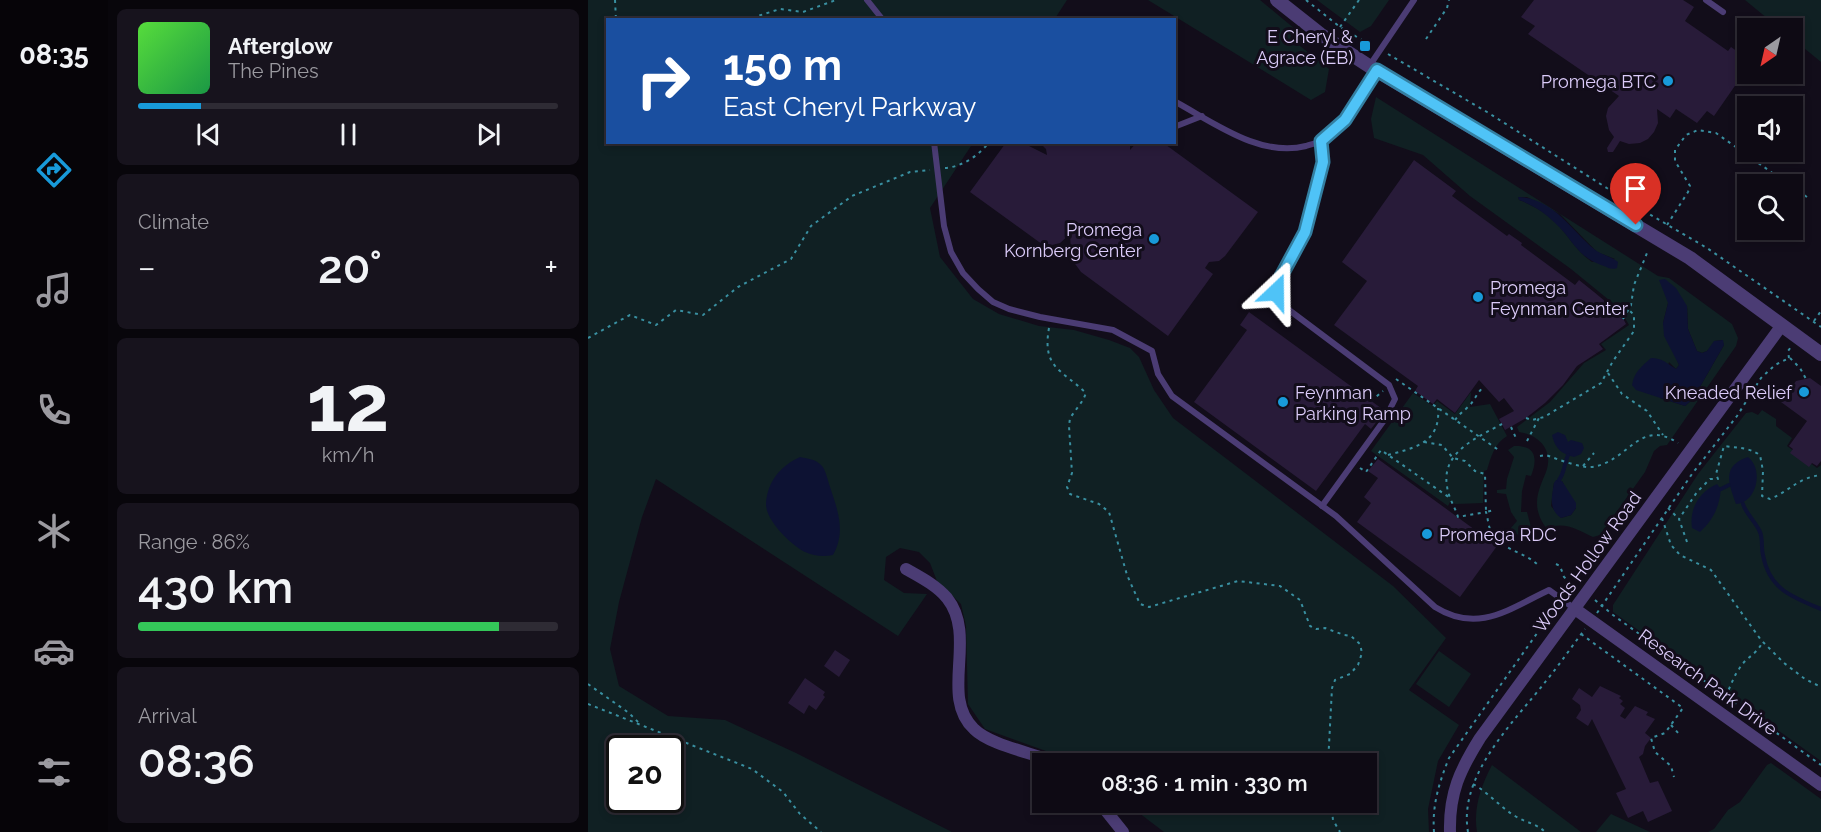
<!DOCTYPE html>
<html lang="en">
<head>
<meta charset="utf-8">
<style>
  body { margin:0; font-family:Raleway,sans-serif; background:#17131d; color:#f1f3f6; height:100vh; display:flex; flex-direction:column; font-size:22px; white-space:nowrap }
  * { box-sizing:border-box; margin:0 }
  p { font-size:20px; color:#9b9aa0 }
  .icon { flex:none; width:33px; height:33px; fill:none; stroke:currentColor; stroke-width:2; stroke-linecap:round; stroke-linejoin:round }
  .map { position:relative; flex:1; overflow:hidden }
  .side { display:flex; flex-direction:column; gap:9px; padding:9px; background:#08060b; width:480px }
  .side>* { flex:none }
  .guide { position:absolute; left:18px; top:18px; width:570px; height:126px; border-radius:0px; box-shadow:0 3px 9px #0003,0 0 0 2px #2e2b34; background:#1a4fa0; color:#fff; overflow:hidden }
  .needle { width:39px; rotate:214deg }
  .controls { position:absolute; left:1149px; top:18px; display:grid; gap:12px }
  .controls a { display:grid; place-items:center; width:66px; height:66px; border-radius:0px; background:#0e0a14; box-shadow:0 3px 9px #0003,0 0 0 2px #2e2b34; font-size:30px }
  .speed { position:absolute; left:18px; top:735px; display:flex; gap:12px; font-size:30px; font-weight:700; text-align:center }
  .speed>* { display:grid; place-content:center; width:78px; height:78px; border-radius:50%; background:#0e0a14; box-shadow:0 3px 9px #0003,0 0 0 2px #2e2b34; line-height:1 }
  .speed .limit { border:3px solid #111; border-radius:9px; background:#fff; color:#111 }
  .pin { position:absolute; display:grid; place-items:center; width:51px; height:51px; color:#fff; margin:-62px -26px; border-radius:50% 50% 50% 0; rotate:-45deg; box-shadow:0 0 6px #0007 }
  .pin .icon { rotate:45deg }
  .me { position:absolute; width:66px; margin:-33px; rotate:23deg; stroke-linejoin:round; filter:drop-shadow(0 0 4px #0008) }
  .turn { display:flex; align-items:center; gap:21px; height:126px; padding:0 18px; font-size:27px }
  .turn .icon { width:78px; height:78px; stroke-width:2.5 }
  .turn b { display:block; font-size:42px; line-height:51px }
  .big { font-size:45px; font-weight:600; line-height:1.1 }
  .side .tile { flex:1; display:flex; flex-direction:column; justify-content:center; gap:9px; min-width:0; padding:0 21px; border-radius:9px; background:#17131d }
  .side .dial { align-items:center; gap:0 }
  .dial b { font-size:78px; line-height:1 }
  .song { display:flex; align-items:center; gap:18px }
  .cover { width:72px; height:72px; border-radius:9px; background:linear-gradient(135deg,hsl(110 70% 55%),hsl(140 70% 35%)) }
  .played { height:6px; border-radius:3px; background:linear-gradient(90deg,#189ad9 15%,#2e2b34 15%) }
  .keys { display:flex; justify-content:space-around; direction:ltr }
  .heat { display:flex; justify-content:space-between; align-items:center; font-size:33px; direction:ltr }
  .charge { height:9px; border-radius:4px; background:linear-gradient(90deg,#34c759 86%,#2e2b34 0) }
  .trip { position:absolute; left:444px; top:753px; width:345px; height:60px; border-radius:0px; background:#0e0a14; box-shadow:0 3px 9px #0003,0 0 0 2px #2e2b34; font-weight:600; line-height:60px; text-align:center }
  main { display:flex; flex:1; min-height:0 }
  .tabs { display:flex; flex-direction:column; width:108px; justify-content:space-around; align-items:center; background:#060408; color:#9b9aa0 }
  .tabs .icon { width:42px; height:42px }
  .tabs .active { color:#189ad9 }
  .tabs b { font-size:27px; color:#f1f3f6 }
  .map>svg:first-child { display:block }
  .green { fill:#102023; fill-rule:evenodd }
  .water { fill:#0d1233 }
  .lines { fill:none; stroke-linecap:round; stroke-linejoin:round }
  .stream { stroke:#0d1233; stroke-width:4 }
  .building { fill:#281b39 }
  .path { stroke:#398fa0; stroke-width:2; stroke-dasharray:3 4.5; stroke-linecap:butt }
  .service { stroke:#4b3c74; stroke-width:6 }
  .minor { stroke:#4b3c74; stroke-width:12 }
  .tertiary { stroke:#4b3c74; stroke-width:14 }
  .route-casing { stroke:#337fa1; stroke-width:15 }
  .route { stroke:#4fc3f7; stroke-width:10 }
  .poi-dot { fill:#189ad9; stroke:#120d1a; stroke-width:2 }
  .labels { text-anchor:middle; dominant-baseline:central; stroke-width:6; stroke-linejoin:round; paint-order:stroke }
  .poi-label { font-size:18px; fill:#dbcbf9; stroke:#120d1a; text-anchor:end }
  .street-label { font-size:18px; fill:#dbcbf9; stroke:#120d1a }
</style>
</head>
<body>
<main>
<nav class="tabs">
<b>08:35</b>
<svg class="icon active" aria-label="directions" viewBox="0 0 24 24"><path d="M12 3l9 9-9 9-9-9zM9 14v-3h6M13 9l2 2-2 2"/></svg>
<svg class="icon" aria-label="music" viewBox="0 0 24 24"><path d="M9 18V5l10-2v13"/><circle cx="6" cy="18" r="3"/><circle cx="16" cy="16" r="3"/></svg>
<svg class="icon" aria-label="phone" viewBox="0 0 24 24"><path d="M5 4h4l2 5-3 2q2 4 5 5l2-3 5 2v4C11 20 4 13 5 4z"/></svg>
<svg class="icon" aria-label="climate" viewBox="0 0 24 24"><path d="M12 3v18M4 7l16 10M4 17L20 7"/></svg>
<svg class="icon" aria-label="car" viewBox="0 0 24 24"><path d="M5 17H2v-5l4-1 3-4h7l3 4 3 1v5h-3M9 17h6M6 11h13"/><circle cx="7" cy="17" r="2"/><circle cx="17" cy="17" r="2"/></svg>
<svg class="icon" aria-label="filters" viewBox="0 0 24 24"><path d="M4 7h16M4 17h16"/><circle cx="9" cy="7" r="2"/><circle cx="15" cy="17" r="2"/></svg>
</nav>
<section class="side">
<div class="tile">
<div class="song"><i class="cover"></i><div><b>Afterglow</b><p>The Pines</p></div></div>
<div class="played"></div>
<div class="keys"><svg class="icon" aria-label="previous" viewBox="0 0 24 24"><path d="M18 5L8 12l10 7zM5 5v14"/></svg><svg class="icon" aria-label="pause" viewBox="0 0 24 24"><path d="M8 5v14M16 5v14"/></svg><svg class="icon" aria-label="next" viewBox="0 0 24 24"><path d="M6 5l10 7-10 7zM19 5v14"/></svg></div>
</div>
<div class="tile"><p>Climate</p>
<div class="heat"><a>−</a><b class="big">20°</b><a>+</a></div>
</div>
<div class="tile dial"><b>12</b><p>km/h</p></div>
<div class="tile"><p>Range · 86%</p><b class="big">430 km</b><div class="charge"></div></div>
<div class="tile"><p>Arrival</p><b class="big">08:36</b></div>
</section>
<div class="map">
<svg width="1233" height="832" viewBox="0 0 1233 832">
  <rect width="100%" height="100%" fill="#120d1a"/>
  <!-- green -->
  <g class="green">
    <path d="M0,0H479L466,20H20V142L385,143L342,208L352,257L385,299L411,314L451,326L486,330L521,340L542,348L551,357L566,390L585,418L805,586L858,638L821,690L871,725L850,761L840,809L841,832H576L538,803L778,802V764L488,763L483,760L397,729L380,704L378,626L373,604L349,581L342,563L331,552L312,548L298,557L296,580L316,593L339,594L310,636L68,479L54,517L31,602L22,649L31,686L80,716L137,720L208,753L364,832H0ZM32,748H82V800H32Z"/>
    <polygon points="560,0 672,0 707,29 702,38 741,69 737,92 723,100"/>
    <polygon points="729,0 801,0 783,26 772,32"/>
    <polygon points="1157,0 1233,0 1233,62 1205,39 1204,28 1191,28"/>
    <path d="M788,97L1070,276L1081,278L1144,324L1150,338L1148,346L1079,445L1072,446L1066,451L1057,472L1012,535L1005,537C991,530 974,520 959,529C953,521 949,513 949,503C949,492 954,482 958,472C966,450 951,435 931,432L929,427L962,402L996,363L1018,350L1013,344L1041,325L1032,309L983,269L882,196L835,155L786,138L783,119ZM930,197H939L972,214L1009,252L1027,259L1004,262C988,251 982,237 968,223C958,213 945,205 931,200ZM1080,303L1099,306L1100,329L1109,351L1114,353L1119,351L1127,341L1134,340L1136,345L1105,399L1097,406L1072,398L1081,362L1088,369L1091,365L1075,323ZM974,481L988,508L983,515L973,518L963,506L966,483Z"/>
    <path d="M883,392L882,407L902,404L919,436C906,444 903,457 899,470L896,471L895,503L868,504L862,502L860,506L783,451L825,393L845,406L849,401L867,414Z"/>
    <polygon points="1174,410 1188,419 1188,426 1204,438 1199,446 1229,468 1233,465 1233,761 1025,612 1025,605 1110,474 1158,413 1164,412 1170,415"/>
    <path d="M926,446C948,445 950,459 943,476L938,475L934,491L933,512H939L944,531L939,538L933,537L922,529L929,521L923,512L918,494L909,493V490L918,489L919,479L926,457L920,450Z"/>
    <polygon points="851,651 883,674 861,707 828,684"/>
    <polygon points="1183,763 1233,799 1233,832 1120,832 1126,829 1140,810 1152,802 1179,765"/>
    <path d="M904,765L993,832H889C885,808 893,786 904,765Z"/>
    <polygon points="1023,814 1062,832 1008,832"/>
  </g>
  <!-- water -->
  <g class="water">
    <path d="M930,197C965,198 982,229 1006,249C1013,255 1023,256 1030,262L1029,268C1023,270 1021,268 1016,266C987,256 987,241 967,223C957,213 945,205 931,200Z"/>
    <path d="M1077,279L1088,288L1099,306L1100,329L1109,351L1114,353L1119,351L1126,341L1135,340L1136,345L1105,399L1097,406L1048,390L1044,385C1046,372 1054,366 1063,358C1075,358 1078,363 1088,369L1091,365L1076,336L1075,323L1080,303L1071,280Z"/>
    <path d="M970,432L977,435L980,442L983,440L994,443L996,448L993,454L986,457C974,454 967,449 964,435Z"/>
    <path d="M212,457C221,459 228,459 234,466C238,471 240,481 242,487C250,511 258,532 245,555C235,557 226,556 217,552C203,545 177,520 178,503C180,480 193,466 212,457Z"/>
    <path d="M1160,457C1176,469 1169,503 1148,504C1141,484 1133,466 1160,457Z"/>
    <path d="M968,480L974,481L988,503V508L983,515L973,518C960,509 964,496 966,483Z"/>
    <path d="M1129,484L1133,489C1131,507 1126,519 1112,532L1104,528C1101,509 1111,492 1129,484Z"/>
  </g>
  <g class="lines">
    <!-- stream -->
    <g class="stream">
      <path d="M971,480C977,472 976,464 980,455"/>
      <polyline points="1133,489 1141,485"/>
      <path d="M1155,504C1158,514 1168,522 1172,532C1175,538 1173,548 1175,555C1181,589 1204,597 1233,609"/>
    </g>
  </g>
  <!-- building -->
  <g class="building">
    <polygon points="946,0 1095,0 1106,7 1097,21 1140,51 1143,47 1153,54 1150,58 1160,63 1160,67 1126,116 1119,111 1109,123 1088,109 1082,118 1069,109 1070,123 1066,132 1060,139 1052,143 1041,144 1032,141 1025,152 1020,152 1019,148 1026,137 1021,130 1018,116 1020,108 1031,96 940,34 947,26 933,17"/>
    <polygon points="420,142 433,142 459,155 458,149 451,142 542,142 542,150 549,142 574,142 670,212 637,256 631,261 621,262 617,268 625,274 580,336 493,272 485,261 483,252 482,234 472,243 460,246 451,242 382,192 417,144"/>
    <polygon points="826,160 868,191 864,196 919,236 921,234 934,243 933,245 987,285 991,280 1006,292 1018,302 1028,315 1032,313 1038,324 1011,344 1015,349 989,366 975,385 957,403 938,418 917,430 911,419 926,411 916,398 911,402 891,380 867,413 849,399 845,404 827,391 830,386 746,325 779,281 754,262"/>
    <polygon points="661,312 797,411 783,429 777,424 728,491 606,402 659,330 652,325"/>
    <polygon points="1222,378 1233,386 1233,461 1229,466 1224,463 1221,467 1202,453 1205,449 1201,446 1219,421 1193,402 1208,381"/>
    <polygon points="790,459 909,546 872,597 769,522 783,503 776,497 790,478 780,471"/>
    <polygon points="247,650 262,660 251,677 236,666"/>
    <polygon points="217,678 237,692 235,695 237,697 228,710 221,705 216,714 200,703"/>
    <polygon points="1012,686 1033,696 1031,698 1035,701 1032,704 1037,708 1032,716 1037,719 1047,706 1060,712 1058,715 1067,719 1057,733 1063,738 1057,746 1055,754 1051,757 1062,783 1070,781 1084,811 1060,822 1055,811 1040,818 1028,793 1038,789 1004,719 1000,726 988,718 993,710 992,705 984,699 991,688 1004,697"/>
  </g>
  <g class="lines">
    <!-- path -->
    <g class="path">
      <polyline points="27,0 28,20"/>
      <polyline points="718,0 752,27 784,46"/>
      <polyline points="157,20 192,9 215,12 248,0"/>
      <polyline points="752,27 771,0"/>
      <polyline points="838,39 859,8 861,0"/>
      <polyline points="800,54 899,112 1044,204 1119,248 1233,327"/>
      <path d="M357,168C373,167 391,156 401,142"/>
      <polyline points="1204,187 1222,199"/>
      <polyline points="1079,225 1100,192 1102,186 1087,161 1087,150 1098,135 1110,130 1128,133 1200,184"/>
      <polyline points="1035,319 1043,305 1046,285 1059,253"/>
      <polyline points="1226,321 1233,311"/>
      <path d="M461,328C454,368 473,369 498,393L495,400L482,418L481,426L484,473L479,487L482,494L511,504L521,512L539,575L552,604L561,607L650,581L692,586L712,600L722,626L728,629L737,628L756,635L763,636L772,644L774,653L770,665L762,674L747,680L744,688L740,764"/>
      <polyline points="0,338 42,315 68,325 88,310 115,315 150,287 203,259 223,226 264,196 322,172 342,170"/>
      <polyline points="1201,358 1200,351 1203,347"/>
      <polyline points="1202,358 1212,368 1218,379"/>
      <polyline points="1020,373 1034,394 1059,411 1075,435"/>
      <polyline points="808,379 912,451"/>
      <polyline points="783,401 795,391"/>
      <polyline points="938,418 944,420 956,417 1013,383 1025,361 1046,331 1046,315 1041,310"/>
      <path d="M867,420C871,414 876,411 881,406C887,400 889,392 896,387"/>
      <path d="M914,424C890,437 853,452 859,486C860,497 867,507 870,517L898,512C900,518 900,526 903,531C913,551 936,551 950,565"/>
      <polyline points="923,427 928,438"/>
      <polyline points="939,441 951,418"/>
      <polyline points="836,442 854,445 865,458 877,461 887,471 897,474 898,512 906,510"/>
      <path d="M800,455C826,448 853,443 850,408"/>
      <path d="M952,456L958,455C969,459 992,468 1003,467C1040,463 1051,417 1090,443"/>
      <polyline points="995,466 1006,453"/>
      <polyline points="772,468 778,472 793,450 862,498"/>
      <polyline points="1080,508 1091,519"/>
      <polyline points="1074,518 1083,545 1092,555 1123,570 1173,640 1196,663 1217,679 1233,687"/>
      <path d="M1099,542L1091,519L1109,492L1122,479H1130L1128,474L1136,446C1149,448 1160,447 1172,455L1175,471L1174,496L1182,499C1202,491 1209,478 1233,475"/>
      <polyline points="968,564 972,566 976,577 988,586"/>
      <polyline points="977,593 984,583"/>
      <polyline points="1007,600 1025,615 1233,765"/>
      <polyline points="1009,613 1104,474 1149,416 1173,378 1187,365 1201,358"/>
      <polyline points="993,634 1095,708 1077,733 1063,738 1067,752 1083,766 1086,777"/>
      <polyline points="0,684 41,713 51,723"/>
      <path d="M1137,696C1143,687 1145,677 1151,669C1157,658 1168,655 1174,643"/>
      <polyline points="0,704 164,769 195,792 212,814 233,832"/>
      <polyline points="1083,725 1092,735"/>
      <path d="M885,784C901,793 912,807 927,816C938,823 948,823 957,832"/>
      <polyline points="743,802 745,820 752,832"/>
      <path d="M846,832C844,805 851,783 861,758L969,605"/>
      <path d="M880,832C870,775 926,722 958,681C972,664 984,646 997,629"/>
    </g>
    <!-- service -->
    <g class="service">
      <polyline points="279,0 295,20"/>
      <polyline points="1118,0 1135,12"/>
      <polyline points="782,65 826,0"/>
      <path d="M586,101C625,122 672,158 718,146C724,144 731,143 736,140C760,123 773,95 789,71"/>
      <polyline points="586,127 614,116"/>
      <path d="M346,142L356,226L363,252L375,273L390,289L405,302L421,309L452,317L525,330L564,351L570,374L584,396L748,516L847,607C890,634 921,609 961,590L987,609"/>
      <polyline points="733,142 735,162 717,232 690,282 688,292 691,301 697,307 801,385 807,399 797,419 734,506"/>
    </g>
    <!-- minor -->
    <g class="minor">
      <path d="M318,569C332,577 348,585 359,598C390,637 351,696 386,729C403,746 447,753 471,764"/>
      <polyline points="987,609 1233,785"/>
      <polyline points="511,802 535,832"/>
      <path d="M862,832C861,793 872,770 892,738L1194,325"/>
    </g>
    <!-- tertiary -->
    <polyline class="tertiary" points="689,0 732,34 781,66 1102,258 1233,354"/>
  </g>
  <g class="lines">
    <defs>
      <polyline id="route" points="688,292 690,282 717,232 735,162 733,141 757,120 789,70 1048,225"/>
    </defs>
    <!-- route casing -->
    <use href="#route" class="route-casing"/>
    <!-- route -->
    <use href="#route" class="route"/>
  </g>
  <!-- markers -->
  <g class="poi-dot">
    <rect x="771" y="40" width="12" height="12" rx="3"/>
    <circle cx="1080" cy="81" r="6"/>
    <circle cx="566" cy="239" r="6"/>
    <circle cx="890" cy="297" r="6"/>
    <circle cx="1216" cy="392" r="6"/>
    <circle cx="695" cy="402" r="6"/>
    <circle cx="839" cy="534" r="6"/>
  </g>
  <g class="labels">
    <!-- poi labels -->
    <g class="poi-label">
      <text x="765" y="36">E Cheryl &amp;<tspan x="765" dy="21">Agrace (EB)</tspan></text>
      <text x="1068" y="81">Promega BTC</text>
      <text x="554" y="229">Promega<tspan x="554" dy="21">Kornberg Center</tspan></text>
      <text x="902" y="287" text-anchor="start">Promega<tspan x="902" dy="21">Feynman Center</tspan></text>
      <text x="707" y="392" text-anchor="start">Feynman<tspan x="707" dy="21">Parking Ramp</tspan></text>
      <text x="1204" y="392">Kneaded Relief</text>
      <text x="851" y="534" text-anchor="start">Promega RDC</text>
    </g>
    <!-- street labels -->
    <g class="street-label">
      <text transform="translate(999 562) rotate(-54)">Woods Hollow Road</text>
      <text transform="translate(1120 682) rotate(36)">Research Park Drive</text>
    </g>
  </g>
</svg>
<div class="controls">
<a><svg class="needle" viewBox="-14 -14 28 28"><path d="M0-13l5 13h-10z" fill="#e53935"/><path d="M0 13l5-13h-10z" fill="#9b9aa0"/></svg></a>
<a><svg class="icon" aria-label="sound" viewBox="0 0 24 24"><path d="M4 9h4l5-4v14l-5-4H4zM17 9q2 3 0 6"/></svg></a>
<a><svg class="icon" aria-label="search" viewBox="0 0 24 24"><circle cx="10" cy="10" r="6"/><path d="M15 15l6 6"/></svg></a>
</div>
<div class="speed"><div class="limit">20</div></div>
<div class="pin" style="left:1048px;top:225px;background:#d93025"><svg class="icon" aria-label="arrive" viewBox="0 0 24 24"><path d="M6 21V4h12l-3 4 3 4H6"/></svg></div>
<svg class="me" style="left:688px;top:292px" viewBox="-20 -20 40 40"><path d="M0-17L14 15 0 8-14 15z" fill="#4fc3f7" stroke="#fff" stroke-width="4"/></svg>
<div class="trip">08:36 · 1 min · 330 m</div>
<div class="guide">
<div class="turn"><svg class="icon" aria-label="right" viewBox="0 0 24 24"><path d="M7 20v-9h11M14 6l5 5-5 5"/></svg><div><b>150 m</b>East Cheryl Parkway</div></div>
</div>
</div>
</main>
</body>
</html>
